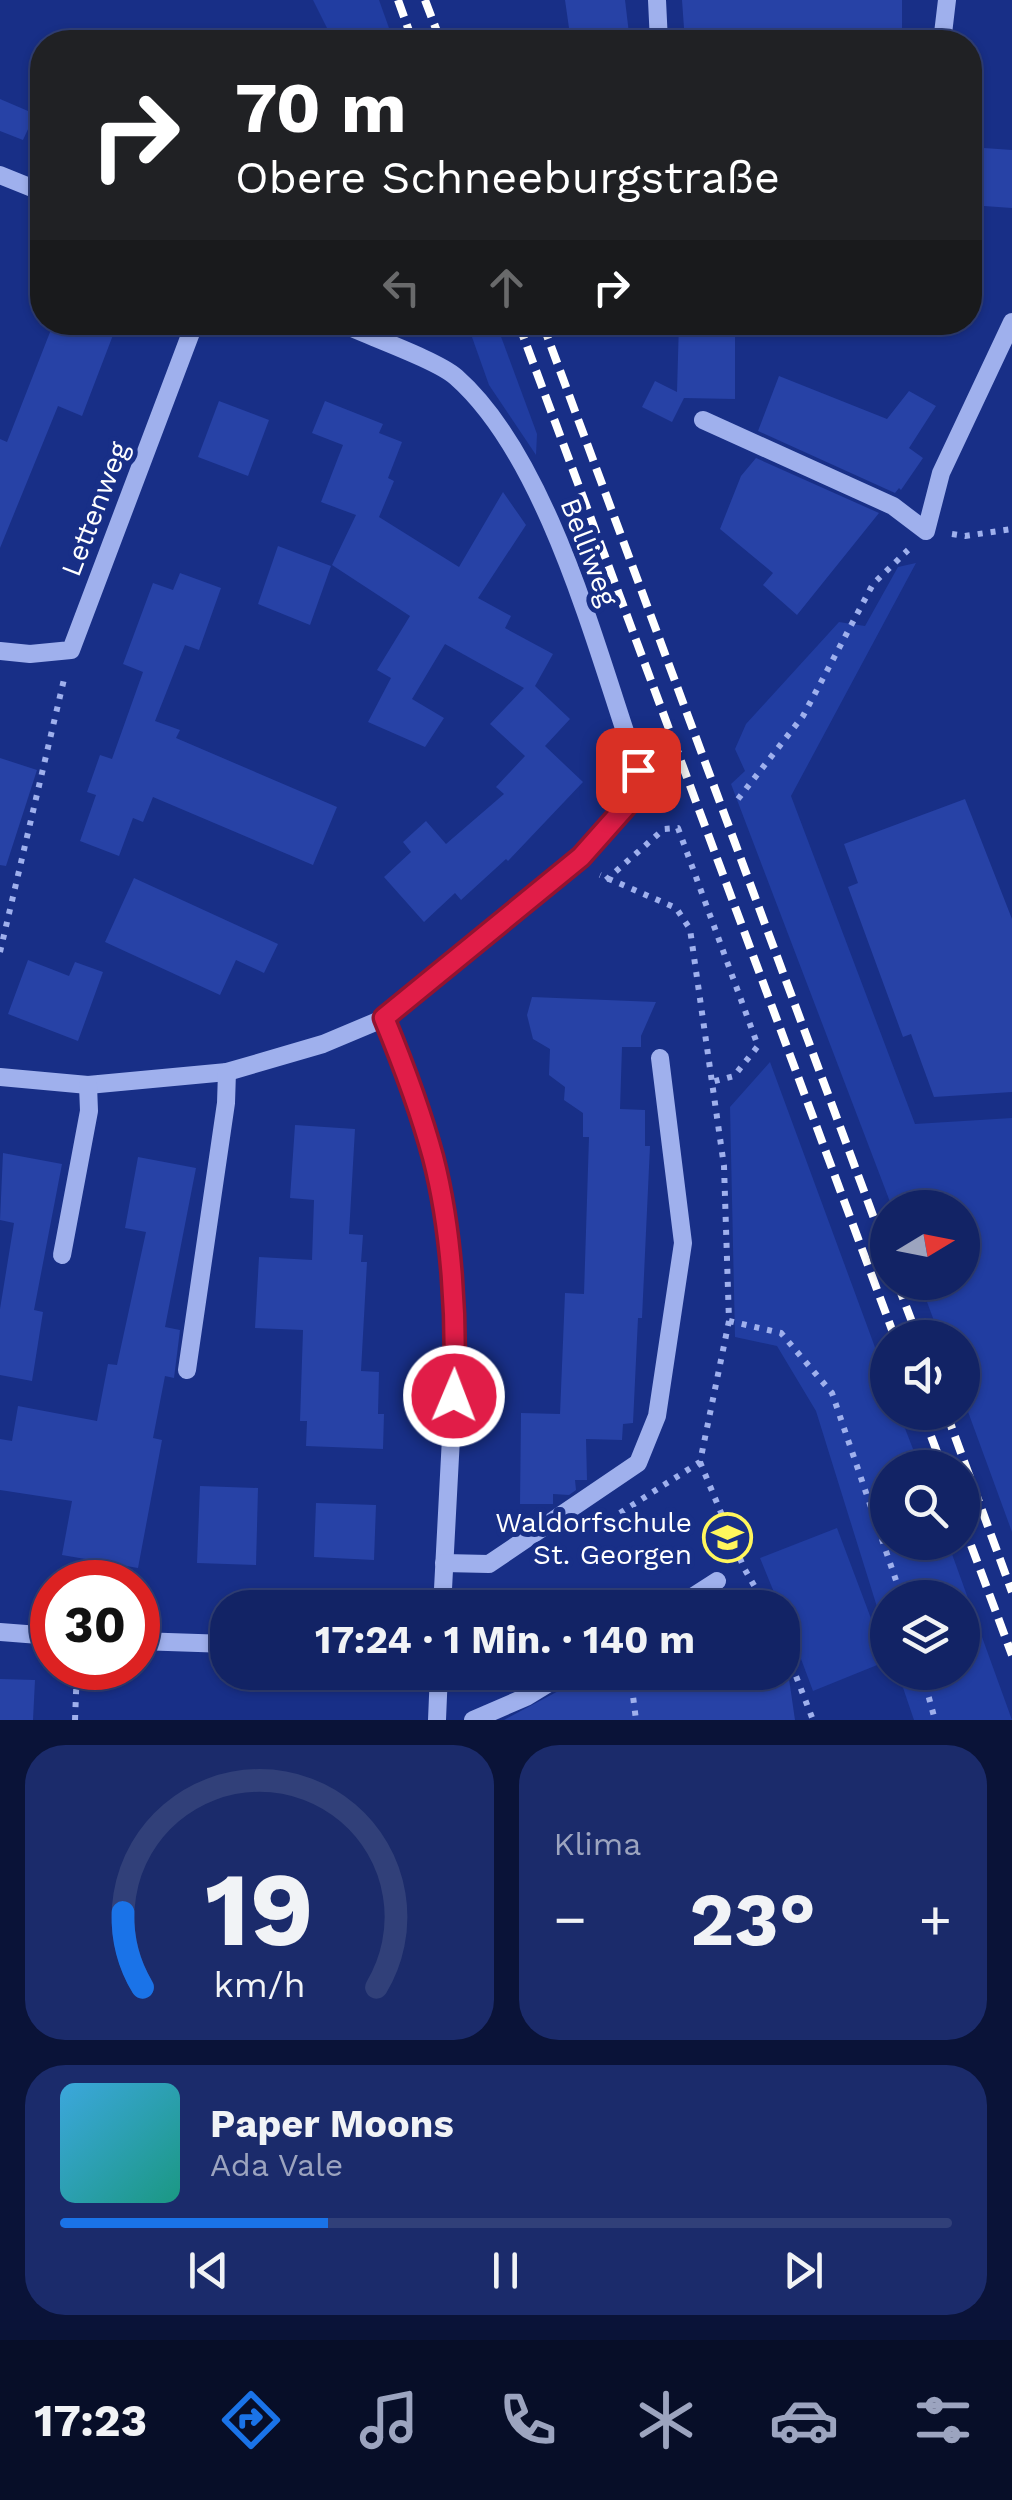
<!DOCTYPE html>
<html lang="de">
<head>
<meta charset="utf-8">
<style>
  body { margin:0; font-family:"Work Sans",sans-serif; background:#1b2b6b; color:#f1f3f6; height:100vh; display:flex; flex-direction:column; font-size:38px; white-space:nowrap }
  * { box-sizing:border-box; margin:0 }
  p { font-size:32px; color:#9ca4bf }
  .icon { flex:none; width:55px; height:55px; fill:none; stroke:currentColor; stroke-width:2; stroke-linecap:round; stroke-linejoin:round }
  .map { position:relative; height:1720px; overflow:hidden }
  .panel { display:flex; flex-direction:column; gap:25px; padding:25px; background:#0a1338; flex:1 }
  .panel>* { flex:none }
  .top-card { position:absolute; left:30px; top:30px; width:952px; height:305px; border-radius:40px; box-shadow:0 2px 8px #0004,0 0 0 2px #314079; background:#202124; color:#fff; overflow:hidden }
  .needle { width:65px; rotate:80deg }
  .fabs { position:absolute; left:870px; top:1190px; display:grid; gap:20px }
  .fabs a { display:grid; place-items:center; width:110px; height:110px; border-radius:50%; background:#122365; box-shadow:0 2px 8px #0004,0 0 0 2px #314079; font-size:50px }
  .speed { position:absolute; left:30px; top:1560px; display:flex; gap:20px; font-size:50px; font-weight:700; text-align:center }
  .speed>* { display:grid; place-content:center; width:130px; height:130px; border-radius:50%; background:#122365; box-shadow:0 2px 8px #0004,0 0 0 2px #314079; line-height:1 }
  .speed .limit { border:15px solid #d22; background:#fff; color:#111 }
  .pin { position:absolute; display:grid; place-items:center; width:85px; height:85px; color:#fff; margin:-42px; border-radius:20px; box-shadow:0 5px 15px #0006 }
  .me { position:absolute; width:110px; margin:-55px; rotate:1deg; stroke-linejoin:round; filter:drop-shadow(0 0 8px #0008) }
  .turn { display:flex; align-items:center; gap:35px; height:210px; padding:0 40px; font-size:45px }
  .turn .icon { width:130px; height:130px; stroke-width:2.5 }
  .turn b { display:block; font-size:70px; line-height:85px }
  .lanes { display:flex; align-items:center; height:95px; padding:0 40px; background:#0003; justify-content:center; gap:50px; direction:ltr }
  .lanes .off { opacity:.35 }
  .big { font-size:75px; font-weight:700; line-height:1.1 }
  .panel .tile { flex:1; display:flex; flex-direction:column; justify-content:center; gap:15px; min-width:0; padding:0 35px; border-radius:40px; background:#1b2b6b }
  .panel .dial { align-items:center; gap:0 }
  .dial svg { height:260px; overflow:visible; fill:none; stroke:#314079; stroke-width:7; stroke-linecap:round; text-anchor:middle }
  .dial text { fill:#f1f3f6; stroke:none }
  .song { display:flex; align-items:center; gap:30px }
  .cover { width:120px; height:120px; border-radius:15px; background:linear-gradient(135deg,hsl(200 70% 55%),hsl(170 70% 35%)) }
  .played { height:10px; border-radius:5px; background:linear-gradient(90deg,#1a73e8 30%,#314079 30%) }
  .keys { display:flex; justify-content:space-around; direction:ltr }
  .heat { display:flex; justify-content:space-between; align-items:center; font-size:55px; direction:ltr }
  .panel .tiles { flex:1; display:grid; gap:25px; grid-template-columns:1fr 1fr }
  .tile:last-child { grid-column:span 2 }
  .trip { position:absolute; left:210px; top:1590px; width:590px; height:100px; border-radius:40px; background:#122365; box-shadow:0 2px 8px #0004,0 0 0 2px #314079; font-weight:700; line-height:100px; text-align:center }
  .tabs { display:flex; height:160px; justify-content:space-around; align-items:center; background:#070e28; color:#9ca4bf }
  .tabs .icon { width:70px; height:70px }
  .tabs .current { color:#1a73e8 }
  .tabs b { font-size:45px; color:#f1f3f6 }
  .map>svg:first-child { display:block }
  .green { fill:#213da1 }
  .building { fill:#2742a6 }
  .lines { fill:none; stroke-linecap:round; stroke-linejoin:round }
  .path { stroke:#9fb0ed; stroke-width:6; stroke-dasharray:5 8; stroke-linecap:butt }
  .minor { stroke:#9fb0ed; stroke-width:18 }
  .rail { stroke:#fff; stroke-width:8; stroke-dasharray:18 8; stroke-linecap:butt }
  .route-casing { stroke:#92132f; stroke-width:25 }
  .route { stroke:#e11d48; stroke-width:18 }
  .labels { text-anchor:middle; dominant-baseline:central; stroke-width:10; stroke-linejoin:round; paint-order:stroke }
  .street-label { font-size:28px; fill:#fff; stroke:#182f87 }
  .poi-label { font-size:28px; fill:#fff; stroke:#182f87; text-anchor:end }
</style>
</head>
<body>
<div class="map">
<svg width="1012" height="1720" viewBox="0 0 1012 1720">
  <rect width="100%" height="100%" fill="#182f87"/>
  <!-- green -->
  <g class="green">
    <polygon points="313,0 379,0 394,42 334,42"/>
    <polygon points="467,323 496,323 537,434 536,455 489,385"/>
    <polygon points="916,563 791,796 915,1124 1012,1118 1012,1532 963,1398 962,1338 940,1337 920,1283 962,1282 962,1208 892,1207 731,784 745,771 735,749 746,724 839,622 865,626 898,567"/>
    <polygon points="770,1062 887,1380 888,1412 899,1413 920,1467 888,1468 888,1542 948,1543 1012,1720 914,1720 898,1673 962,1672 962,1598 888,1598 887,1639 816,1411 777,1346 735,1337 730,1107"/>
    <polygon points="837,1528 887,1661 813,1691 782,1608 780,1607 760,1558"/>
  </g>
  <!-- building -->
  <g class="building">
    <polygon points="565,0 625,0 630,42 571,42"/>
    <polygon points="682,0 902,0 902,30 829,28 828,42 685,42"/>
    <polygon points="0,99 35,114 23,140 0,131"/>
    <polygon points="970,147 1012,150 1012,208 970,205"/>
    <polygon points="54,322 118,322 82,416 58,406 0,548 0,439 7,442"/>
    <polygon points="679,322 735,322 735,399 684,398 672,422 642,407 655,381 677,392"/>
    <polygon points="779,376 887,419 909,391 936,406 909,448 923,458 901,490 899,488 895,493 758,431"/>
    <polygon points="219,401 269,420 248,476 198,457"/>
    <polygon points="325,401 383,424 379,433 402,442 388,478 394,481 379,517 459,567 503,492 526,525 478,598 511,616 505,628 553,654 535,686 570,719 545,746 583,782 508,861 506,859 461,900 455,893 424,922 384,877 411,852 403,842 426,821 446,844 504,794 496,787 525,756 490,724 524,688 445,644 412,699 444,718 425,747 368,722 391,678 377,670 410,616 332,565 356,515 321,502 343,445 312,433"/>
    <polygon points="756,458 879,513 797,615 763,585 773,573 720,529 741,476"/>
    <polygon points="278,546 331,566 310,625 258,604"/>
    <polygon points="180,573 221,588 199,650 185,645 155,721 180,730 176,738 337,807 313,865 153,797 143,822 133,818 119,856 80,841 96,795 87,792 100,755 112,759 143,672 123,664 153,583 173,590"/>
    <polygon points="0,758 37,770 6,866 0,865"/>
    <polygon points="965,799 1012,919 1012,1092 934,1097 911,1034 903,1037 848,887 858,883 844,844"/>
    <polygon points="134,878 278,944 264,973 236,960 220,995 105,942"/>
    <polygon points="28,960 69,976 75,962 103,972 78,1041 8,1014"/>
    <polygon points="532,997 656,1002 641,1036 641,1047 622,1047 620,1109 645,1110 645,1146 650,1146 642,1318 638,1318 633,1423 623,1424 622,1440 586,1439 587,1480 575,1480 576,1490 569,1495 553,1494 553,1504 520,1504 521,1413 560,1414 565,1293 584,1294 589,1137 583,1137 583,1113 564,1100 565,1087 549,1075 550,1049 533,1039 527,1015"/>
    <polygon points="295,1125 355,1129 349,1234 363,1235 361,1262 367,1262 361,1371 379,1372 378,1414 384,1414 383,1449 306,1446 307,1421 300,1421 303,1330 255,1328 259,1257 312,1260 314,1200 290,1198"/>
    <polygon points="3,1153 62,1164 34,1310 43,1312 32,1381 0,1375 0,1309 14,1223 0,1220"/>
    <polygon points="138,1157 196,1168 165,1327 180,1330 174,1378 165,1376 153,1438 162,1440 138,1568 62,1555 72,1501 0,1490 0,1439 12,1441 18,1406 97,1421 108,1364 117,1365 146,1232 125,1228"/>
    <polygon points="200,1486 258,1488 256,1565 197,1563"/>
    <polygon points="316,1503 376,1505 374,1560 314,1557"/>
    <polygon points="604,1672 788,1672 795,1720 504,1720 566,1687"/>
    <polygon points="0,1679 35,1680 33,1720 0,1720"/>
  </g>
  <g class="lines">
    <!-- path -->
    <g class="path">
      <polyline points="952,534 965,536 1012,529"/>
      <polyline points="738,799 803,716 873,584 908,550"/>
      <polyline points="606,880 664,829 678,828 758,1046 734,1076 711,1082"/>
      <polyline points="0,952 65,675"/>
      <polyline points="729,1321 781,1333 832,1393 902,1598"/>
      <polyline points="700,1462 744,1568 767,1608"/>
      <polyline points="598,1527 700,1462 729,1321 724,1166 690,929 676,908 600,875"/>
      <polyline points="465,1602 482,1601 499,1591"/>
      <polyline points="782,1640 813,1720"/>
      <polyline points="630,1672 636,1720"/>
      <polyline points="922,1672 935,1720"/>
      <polyline points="75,1720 77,1668"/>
    </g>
    <!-- minor -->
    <g class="minor">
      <polyline points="657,0 659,42"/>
      <polyline points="942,42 947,0"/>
      <polyline points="0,175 42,192"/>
      <polyline points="703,420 893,506 926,531 941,473 1012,322"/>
      <polyline points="0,651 30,654 71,650 195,322"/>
      <polyline points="385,1018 411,1086 433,1159 446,1226 455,1362 442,1608"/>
      <path d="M0,1077L88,1085L227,1072L323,1044L385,1018L581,857L628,804L638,770C597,653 549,459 456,377C437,360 365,335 338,322"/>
      <polyline points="62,1255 89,1111 88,1085"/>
      <polyline points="187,1370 226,1103 227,1072"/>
      <polyline points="444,1563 489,1564 638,1463 657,1416 683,1243 660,1058"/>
      <polyline points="675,1608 717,1581"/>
      <polyline points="0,1632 52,1636"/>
      <polyline points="138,1641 228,1644"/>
      <polyline points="437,1720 439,1672"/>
      <polyline points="473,1720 526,1697 567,1672"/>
    </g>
    <!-- rail -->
    <g class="rail">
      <polyline points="398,0 413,42"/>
      <polyline points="425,0 441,42"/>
      <polyline points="518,322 895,1338"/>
      <polyline points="542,322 888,1256"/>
      <polyline points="897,1282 918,1338"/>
      <polyline points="922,1412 943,1468"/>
      <polyline points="946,1412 1012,1592"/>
      <polyline points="962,1521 1012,1655"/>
    </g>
  </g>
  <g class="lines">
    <defs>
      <path id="route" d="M454,1396C457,1320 452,1230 433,1157C420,1109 403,1064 384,1018L581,857L628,804L638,770"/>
    </defs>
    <!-- route casing -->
    <use href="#route" class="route-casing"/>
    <!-- route -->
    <use href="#route" class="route"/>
  </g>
  <!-- icons -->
  <defs>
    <symbol id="school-ring" viewBox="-11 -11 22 22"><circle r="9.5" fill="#182f87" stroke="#fff65c" stroke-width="1.5"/><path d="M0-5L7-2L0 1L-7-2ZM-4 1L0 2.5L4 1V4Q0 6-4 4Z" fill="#fff65c"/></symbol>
  </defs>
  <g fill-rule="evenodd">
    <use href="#school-ring" x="700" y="1510" width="55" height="55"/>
  </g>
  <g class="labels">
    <!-- street labels -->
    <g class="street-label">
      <text transform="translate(95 509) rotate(-69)">Lettenweg</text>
      <text transform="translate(589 552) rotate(69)">Belliweg</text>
    </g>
    <!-- poi labels -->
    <g class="poi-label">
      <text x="692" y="1522">Waldorfschule<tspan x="692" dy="32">St. Georgen</tspan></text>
    </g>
  </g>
</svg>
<div class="fabs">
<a><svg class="needle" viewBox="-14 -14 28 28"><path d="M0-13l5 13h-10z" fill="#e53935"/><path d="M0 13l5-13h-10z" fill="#9ca4bf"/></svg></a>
<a><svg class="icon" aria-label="sound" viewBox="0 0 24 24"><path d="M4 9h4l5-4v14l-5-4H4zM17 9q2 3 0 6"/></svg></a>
<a><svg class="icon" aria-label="search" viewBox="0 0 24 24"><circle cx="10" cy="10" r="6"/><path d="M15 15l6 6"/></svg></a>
<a><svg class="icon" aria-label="layers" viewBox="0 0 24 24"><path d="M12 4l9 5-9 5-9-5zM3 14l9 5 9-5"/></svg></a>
</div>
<div class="speed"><div class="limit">30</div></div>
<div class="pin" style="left:638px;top:770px;background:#d93025"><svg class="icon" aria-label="arrive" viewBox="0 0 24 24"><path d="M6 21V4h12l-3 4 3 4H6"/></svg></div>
<svg class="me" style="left:454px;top:1396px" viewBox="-20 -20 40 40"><circle r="17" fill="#e11d48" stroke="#fff" stroke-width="3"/><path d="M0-11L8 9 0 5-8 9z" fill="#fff"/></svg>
<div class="trip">17:24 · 1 Min. · 140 m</div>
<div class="top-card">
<div class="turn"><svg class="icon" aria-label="right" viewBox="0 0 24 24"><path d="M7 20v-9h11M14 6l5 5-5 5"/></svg><div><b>70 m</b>Obere Schneeburgstraße</div></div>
<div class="lanes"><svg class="icon off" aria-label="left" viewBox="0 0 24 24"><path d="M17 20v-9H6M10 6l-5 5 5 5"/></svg><svg class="icon off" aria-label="ahead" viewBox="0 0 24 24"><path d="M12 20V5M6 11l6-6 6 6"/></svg><svg class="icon" aria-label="right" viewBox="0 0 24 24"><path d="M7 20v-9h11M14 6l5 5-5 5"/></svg></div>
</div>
</div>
<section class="panel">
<div class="tiles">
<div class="tile dial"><svg viewBox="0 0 100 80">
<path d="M14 69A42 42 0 1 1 86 69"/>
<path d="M14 69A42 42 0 0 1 8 46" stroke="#1a73e8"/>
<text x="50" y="56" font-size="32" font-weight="700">19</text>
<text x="50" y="72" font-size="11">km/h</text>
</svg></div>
<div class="tile"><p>Klima</p>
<div class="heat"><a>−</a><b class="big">23°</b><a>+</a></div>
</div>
<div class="tile">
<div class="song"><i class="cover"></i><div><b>Paper Moons</b><p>Ada Vale</p></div></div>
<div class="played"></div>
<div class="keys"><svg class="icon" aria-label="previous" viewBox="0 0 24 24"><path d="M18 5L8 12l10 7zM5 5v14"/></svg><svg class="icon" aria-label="pause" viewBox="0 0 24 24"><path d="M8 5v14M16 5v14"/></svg><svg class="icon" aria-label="next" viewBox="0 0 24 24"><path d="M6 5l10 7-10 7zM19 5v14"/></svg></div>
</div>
</div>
</section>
<nav class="tabs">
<b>17:23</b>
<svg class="icon current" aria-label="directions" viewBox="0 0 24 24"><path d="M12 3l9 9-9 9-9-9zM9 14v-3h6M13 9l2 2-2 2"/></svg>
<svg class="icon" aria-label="music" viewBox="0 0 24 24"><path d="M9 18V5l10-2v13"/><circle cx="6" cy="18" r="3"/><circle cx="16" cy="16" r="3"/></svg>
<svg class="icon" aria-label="phone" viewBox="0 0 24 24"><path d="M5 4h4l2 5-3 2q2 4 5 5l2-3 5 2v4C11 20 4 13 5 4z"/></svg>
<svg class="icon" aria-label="climate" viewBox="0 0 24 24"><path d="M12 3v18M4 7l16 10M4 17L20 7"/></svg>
<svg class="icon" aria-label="car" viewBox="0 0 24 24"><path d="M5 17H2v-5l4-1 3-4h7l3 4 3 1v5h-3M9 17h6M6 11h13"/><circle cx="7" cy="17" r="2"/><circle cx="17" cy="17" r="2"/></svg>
<svg class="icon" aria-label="filters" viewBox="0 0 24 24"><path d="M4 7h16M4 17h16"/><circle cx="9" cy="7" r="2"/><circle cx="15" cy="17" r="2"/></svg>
</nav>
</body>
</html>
